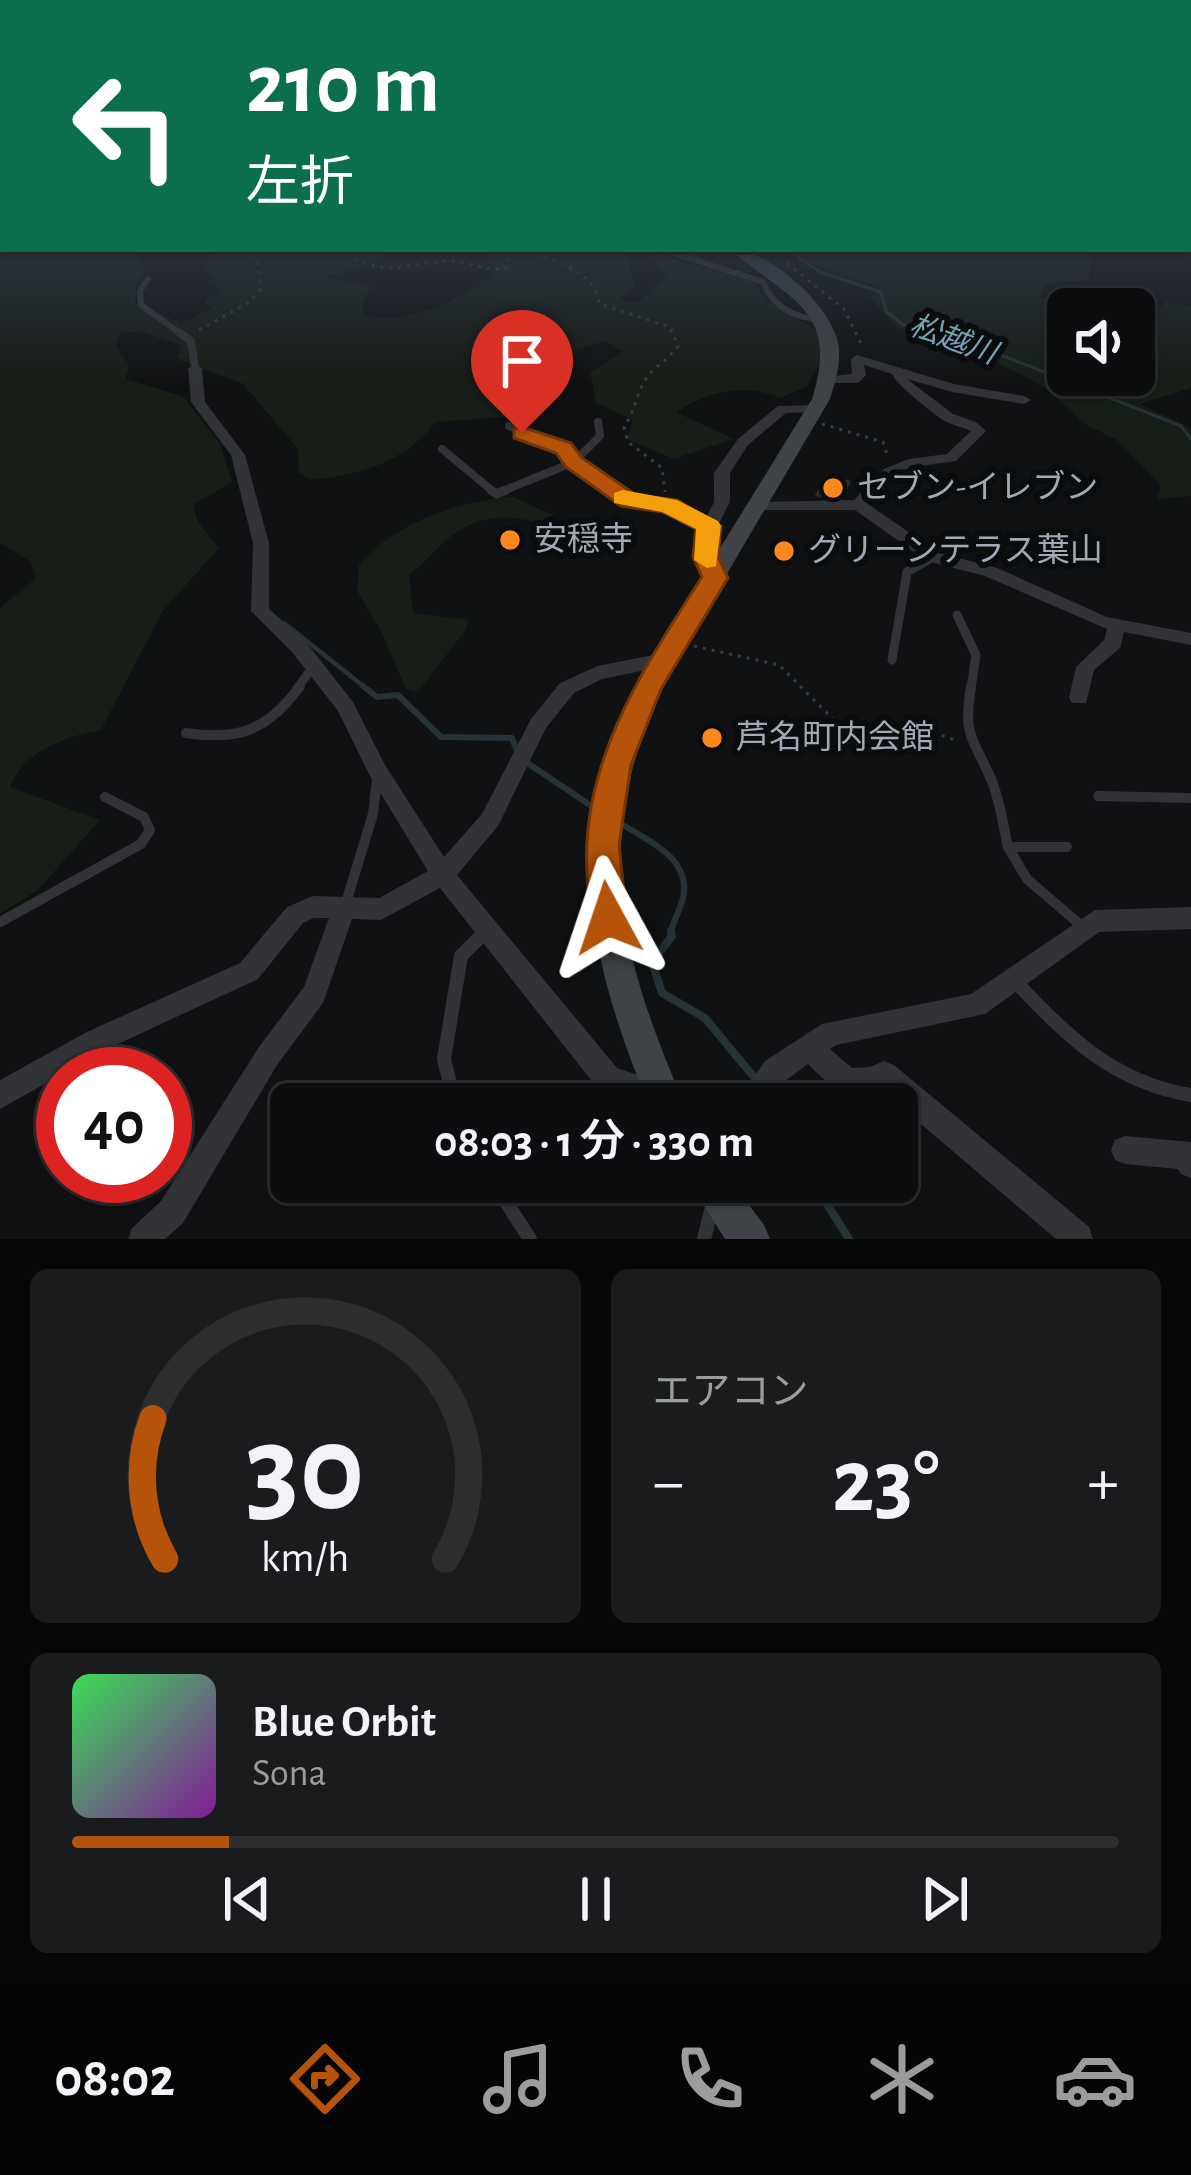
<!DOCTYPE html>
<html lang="ja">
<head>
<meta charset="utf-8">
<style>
  body { margin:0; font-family:"Alegreya Sans","Noto Sans JP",sans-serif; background:#1a1b1c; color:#f1f3f6; height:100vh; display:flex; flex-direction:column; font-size:45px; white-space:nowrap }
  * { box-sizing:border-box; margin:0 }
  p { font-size:39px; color:#9a9c9e }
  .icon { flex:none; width:66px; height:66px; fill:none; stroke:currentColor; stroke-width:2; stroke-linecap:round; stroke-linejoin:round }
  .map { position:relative; height:1239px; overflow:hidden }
  .sheet { display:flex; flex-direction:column; gap:30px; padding:30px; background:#070708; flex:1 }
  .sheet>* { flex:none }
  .banner { position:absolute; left:0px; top:0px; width:1191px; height:252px; box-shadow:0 3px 9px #0004,0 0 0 3px #2c2d2e; background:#0b6e4f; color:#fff; overflow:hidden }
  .buttons { position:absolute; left:1047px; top:288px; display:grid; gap:24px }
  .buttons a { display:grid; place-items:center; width:108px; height:108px; border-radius:18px; background:#0c0d0e; box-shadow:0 3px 9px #0004,0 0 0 3px #2c2d2e; font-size:60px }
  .speed { position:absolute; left:36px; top:1047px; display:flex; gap:24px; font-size:60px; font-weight:700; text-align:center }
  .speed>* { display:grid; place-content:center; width:156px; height:156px; border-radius:50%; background:#0c0d0e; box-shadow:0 3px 9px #0004,0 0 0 3px #2c2d2e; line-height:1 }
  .speed .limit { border:18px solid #d22; background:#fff; color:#111 }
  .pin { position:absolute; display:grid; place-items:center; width:102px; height:102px; color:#fff; margin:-123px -51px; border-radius:50% 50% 50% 0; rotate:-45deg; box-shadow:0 0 12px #0007 }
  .pin .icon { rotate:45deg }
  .me { position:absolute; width:132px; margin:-66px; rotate:355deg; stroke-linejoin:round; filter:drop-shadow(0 0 9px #0008) }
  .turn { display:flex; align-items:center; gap:42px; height:252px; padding:0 48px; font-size:54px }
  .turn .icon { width:156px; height:156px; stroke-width:2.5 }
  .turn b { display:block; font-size:84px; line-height:102px }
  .big { font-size:90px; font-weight:600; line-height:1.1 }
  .sheet .card { flex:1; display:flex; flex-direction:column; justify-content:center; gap:18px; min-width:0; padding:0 42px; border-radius:18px; background:#1a1b1c }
  .sheet .dial { align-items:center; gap:0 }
  .dial svg { height:312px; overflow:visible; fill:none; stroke:#2c2d2e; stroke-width:7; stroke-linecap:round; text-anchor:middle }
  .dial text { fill:#f1f3f6; stroke:none }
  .song { display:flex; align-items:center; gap:36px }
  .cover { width:144px; height:144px; border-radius:18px; background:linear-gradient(135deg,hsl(130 70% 55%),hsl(290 70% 35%)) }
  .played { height:12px; border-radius:6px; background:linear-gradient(90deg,#b45309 15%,#2c2d2e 15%) }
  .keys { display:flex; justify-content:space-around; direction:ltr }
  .heat { display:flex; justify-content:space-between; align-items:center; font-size:66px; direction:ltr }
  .sheet .tiles { flex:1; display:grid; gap:30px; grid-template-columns:1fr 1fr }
  .card:last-child { grid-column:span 2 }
  .trip { position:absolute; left:270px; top:1083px; width:648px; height:120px; border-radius:18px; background:#0c0d0e; box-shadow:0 3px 9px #0004,0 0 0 3px #2c2d2e; font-weight:600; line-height:120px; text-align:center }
  .dock { display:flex; height:192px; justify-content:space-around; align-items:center; background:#050506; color:#9a9c9e }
  .dock .icon { width:84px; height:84px }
  .dock .on { color:#b45309 }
  .dock b { font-size:54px; color:#f1f3f6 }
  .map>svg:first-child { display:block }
  .green { fill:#171d17 }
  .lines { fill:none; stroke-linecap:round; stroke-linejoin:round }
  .stream-far3 { stroke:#263236; stroke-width:3 }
  .stream-far2 { stroke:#263236; stroke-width:4.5 }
  .stream-far1 { stroke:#263236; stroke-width:6 }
  .stream { stroke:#263236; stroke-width:8 }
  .building { fill:#232426; stroke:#2a2b2e; stroke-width:3 }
  .path { stroke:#373b3e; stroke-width:3; stroke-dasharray:3 6; stroke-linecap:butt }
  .lane-far4 { stroke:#313337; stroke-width:6 }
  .lane-far3 { stroke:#313337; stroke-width:8 }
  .lane-far2 { stroke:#313337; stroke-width:9 }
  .lane-far1 { stroke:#313337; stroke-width:10 }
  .lane { stroke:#313337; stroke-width:14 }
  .street { fill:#313337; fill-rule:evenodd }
  .secondary { fill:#3f4347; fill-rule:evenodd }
  .route { fill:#b45309; stroke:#753606; stroke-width:3 }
  .slow { fill:#f59e0b }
  .poi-dot { fill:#fc871e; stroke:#0b0c0d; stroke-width:4.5 }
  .labels { text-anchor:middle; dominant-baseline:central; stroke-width:12; stroke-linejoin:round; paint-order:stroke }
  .far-water-label { font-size:30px; font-style:italic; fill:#75a1b2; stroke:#0b0c0d }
  .poi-label { font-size:33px; fill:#a1aab4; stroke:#0b0c0d; text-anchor:start }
</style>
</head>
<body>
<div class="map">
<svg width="1191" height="1239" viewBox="0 0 1191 1239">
  <rect width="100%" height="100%" fill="#101112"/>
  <!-- green -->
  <g class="green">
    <path d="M0,209L3,249H148L137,259L147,272L137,281L135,303L182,323L212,308L204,303L208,296L221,292L205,267L213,249H395L359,268L326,277L372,287L363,299V315C412,325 455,302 494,275L484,249H625L635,286L621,297L625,302H637L667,278L651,253L665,256L753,282L768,301L817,331L823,357L807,386L781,398C743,383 709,391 676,412L734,439L674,459L627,439L633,420L596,403L590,372L623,352L605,341L567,353L505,349L503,364L519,384L525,407L506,417L436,422C402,464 362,474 310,480L299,472L298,449L243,384L176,358L182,346L140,331L120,333L116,346L129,365L126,379L182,396L220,443L232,482L193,505L198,522L219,548L162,612L101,730C66,736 23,752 10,787L100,820L38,890L0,914V608L36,578L31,562L0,543Z"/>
    <polygon points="793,249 1090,249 1089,280 1044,284 1041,297 1078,309 1068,309 1068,375 1134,375 1134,320 1151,320 1165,302 1191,306 1191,388 1140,404 1191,428 1191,496 1157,499 1161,485 1117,440 1083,423 1047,389 967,346 898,328 870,298 881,287 825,270 793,255"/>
    <path d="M511,496L552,515L565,527L564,533C529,516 487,509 453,535C437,547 425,563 409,575L413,613L468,620L466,630L418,692L406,689L382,633L357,591L359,564C400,520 453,504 511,496Z"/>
  </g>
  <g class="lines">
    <!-- stream-far3 -->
    <polyline class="stream-far3" points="799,249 800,259 820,272 881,292 886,311 902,324 978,346 1181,426 1191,439"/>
    <!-- stream-far2 -->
    <polyline class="stream-far2" points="284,623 367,689"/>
    <!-- stream-far1 -->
    <g class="stream-far1">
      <polyline points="363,686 377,697 398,695 441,737 512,738 518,754"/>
      <polyline points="526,762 596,809"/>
      <path d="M621,824C649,841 692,859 683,898C680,911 672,922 671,934"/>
    </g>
    <!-- stream -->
    <g class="stream">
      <polyline points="671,931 672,936 652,962 662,993 705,1018 758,1082"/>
      <polyline points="813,1182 849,1239"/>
    </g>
  </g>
  <!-- building -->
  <polygon class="building" points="827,476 849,482 840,501 817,495"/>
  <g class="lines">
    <!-- path -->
    <g class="path">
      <path d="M353,249L356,259C389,277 415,261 450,261C471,261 486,273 506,268L511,250"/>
      <path d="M509,249C547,260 589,261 600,304L670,327L678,346C669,360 651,368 644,382C636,397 634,412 624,427L628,442L662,468L665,492"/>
      <polyline points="787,263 844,309 862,346"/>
      <polyline points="199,330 250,302 260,289 258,262 248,249"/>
      <polyline points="822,424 883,442 888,457"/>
      <polyline points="694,646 779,665 835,721 853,731 879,733 909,724 958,741"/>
    </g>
    <!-- lane-far4 -->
    <g class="lane-far4">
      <path d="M661,249L763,282C773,308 795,318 822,320"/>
      <polyline points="148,279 140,291 141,305 184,336"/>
    </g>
    <!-- lane-far3 -->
    <g class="lane-far3">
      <polyline points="180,333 191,341 195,368"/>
      <polyline points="509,426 564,448 574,462"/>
      <polyline points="442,449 495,493"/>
      <polyline points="498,493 574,462 600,436 598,422"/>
    </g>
    <!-- lane-far2 -->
    <g class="lane-far2">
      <polyline points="491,490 496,494 506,490"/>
      <polyline points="957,615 976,655 971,689"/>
      <polyline points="892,660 907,572 933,557"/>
      <polyline points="297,689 314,665"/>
    </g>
    <!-- lane-far1 -->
    <g class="lane-far1">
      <path d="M971,686C963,738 972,735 991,779C1000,800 1003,825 1008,847H1067"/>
      <path d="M186,733C239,741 268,730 300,686"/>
      <polyline points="1098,796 1191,798"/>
      <polyline points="1008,847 1027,879 1084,928"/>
      <polyline points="345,906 373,814 377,779"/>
      <polyline points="0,922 141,844 150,830 144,817 105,797"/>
    </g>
    <!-- lane -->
    <g class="lane">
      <path d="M1016,982C1067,1037 1115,1083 1191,1095"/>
      <polyline points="455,1104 444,1059 461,956 486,931"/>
      <polyline points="493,1182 530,1239"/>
      <polyline points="704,1239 713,1203"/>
    </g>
    <!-- street -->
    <g class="street">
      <path d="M857,355L954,384L1024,396L1031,400L1024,404L952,392L907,379L953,414L976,422L986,431L956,461L912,467L895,476L868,504L939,553L997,568L1107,617L1191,633V645L1124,632L1120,648L1094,670L1086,703H1072L1069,698L1076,667L1104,640L1107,629L985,576L927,561L855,510H753L751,507L753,504L759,502L854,500L884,469L909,459L947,454L971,431C962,427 951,425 943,420C931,412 897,385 892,374L864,365L866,375L858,383H824V377L852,374L851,359Z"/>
      <polygon points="195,364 202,368 205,402 245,455 269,543 269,609 306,642 353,702 385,765 444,857 482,814 531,719 560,683 598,666 663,653 670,655 672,660 670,665 602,679 574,693 546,728 498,826 457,875 617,1068 673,1087 677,1097 674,1104 643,1104 598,1089 440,888 381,920 352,919 323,1003 277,1065 183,1223 165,1239 128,1239 132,1228 161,1201 259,1047 304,987 329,918 314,918 303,923 258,979 105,1050 0,1109 0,1080 87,1032 240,963 287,907 313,896 379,898 428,871 370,776 338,711 292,652 251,611 253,543 231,455 191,402 188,368"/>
      <polygon points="816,405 823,409 821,412 786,413 748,445 730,473 730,502 715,531 713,557 724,578 715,584 709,582 697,557 700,528 665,510 623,504 567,462 574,458 579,459 633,497 675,503 706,518 714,502 714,473 738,439 778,406"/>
      <path d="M1191,907V929L1099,932L985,1014L836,1045L830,1049L852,1068L870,1067L884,1061L894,1065L1089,1227L1093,1239H1056L881,1090C850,1103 830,1087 808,1064L785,1081L767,1104H736L765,1061L822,1024L971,994L1095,910Z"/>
      <polygon points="1125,1136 1191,1142 1191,1178 1181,1174 1178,1169 1125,1164 1115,1160 1111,1150 1115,1140"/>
    </g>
    <!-- secondary -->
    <g class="secondary">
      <path d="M730,249C769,249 831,305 838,343C842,363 835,381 830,399C796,457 762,514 728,572C664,681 612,762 622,895C628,968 656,1037 684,1104H648C615,1022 586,937 591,846C596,741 652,658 706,571C741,514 777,456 812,399C841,307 787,300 730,249Z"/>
      <polygon points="689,1182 732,1182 764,1225 770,1239 725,1239"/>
    </g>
  </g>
  <!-- sky -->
  <linearGradient id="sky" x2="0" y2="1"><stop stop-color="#09090a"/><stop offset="0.55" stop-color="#313844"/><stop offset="1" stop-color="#313844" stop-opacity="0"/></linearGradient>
  <rect width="1191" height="383" fill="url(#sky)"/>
  <!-- route -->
  <path class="route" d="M522,427L571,443L582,458L636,495L677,500L721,526L718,557L728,578L661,689L631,765L619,845L627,918L621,930L608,934L596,930C588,913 589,894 587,875C580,762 643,669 702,577L693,557L696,529L663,512L621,506L566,467L556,453L514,438V429Z"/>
  <!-- slow -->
  <polygon class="slow" points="623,490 677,500 718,521 721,526 716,566 707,568 694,560 696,529 662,512 614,503 614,493"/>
  <!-- markers -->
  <g class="poi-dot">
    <circle cx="833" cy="488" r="12"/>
    <circle cx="510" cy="540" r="12"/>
    <circle cx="784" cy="551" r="12"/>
    <circle cx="712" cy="738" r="12"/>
  </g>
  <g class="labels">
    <!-- far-water labels -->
    <g class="far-water-label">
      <text transform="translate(953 340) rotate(20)">松越川</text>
    </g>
    <!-- poi labels -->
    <g class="poi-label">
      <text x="857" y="488">セブン-イレブン</text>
      <text x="534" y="540">安穏寺</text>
      <text x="808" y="551">グリーンテラス葉山</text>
      <text x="736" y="738">芦名町内会館</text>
    </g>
  </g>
</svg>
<div class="buttons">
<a><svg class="icon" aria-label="sound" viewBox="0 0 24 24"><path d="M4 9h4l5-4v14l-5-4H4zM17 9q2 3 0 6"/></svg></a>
</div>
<div class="speed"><div class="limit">40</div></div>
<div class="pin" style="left:522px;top:433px;background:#d93025"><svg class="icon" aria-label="arrive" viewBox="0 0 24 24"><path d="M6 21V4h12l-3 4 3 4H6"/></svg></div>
<svg class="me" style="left:608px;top:918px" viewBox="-20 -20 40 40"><path d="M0-17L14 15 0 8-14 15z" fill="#b45309" stroke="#fff" stroke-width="4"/></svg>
<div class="trip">08:03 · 1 分 · 330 m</div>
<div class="banner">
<div class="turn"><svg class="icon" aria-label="left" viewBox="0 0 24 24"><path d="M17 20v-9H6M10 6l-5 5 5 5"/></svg><div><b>210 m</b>左折</div></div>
</div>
</div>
<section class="sheet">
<div class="tiles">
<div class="card dial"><svg viewBox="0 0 100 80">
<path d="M14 69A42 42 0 1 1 86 69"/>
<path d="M14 69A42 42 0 0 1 11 33" stroke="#b45309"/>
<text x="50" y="56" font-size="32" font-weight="700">30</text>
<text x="50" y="72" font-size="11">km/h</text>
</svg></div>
<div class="card"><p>エアコン</p>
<div class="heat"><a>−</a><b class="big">23°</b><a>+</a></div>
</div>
<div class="card">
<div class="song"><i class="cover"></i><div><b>Blue Orbit</b><p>Sona</p></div></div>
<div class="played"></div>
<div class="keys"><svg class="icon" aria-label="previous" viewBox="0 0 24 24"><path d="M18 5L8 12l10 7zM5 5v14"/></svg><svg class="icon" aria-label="pause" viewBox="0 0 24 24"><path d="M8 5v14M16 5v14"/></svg><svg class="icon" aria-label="next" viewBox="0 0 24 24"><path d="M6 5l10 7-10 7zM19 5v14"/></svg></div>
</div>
</div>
</section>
<nav class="dock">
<b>08:02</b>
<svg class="icon on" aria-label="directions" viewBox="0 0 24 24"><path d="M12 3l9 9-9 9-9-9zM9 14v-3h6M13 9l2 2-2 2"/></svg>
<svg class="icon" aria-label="music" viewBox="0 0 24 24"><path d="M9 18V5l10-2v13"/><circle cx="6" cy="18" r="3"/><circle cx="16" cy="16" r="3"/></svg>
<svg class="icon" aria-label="phone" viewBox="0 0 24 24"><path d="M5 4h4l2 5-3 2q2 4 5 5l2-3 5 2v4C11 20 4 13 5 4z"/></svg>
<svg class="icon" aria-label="climate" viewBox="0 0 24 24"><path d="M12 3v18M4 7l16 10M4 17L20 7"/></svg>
<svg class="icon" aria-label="car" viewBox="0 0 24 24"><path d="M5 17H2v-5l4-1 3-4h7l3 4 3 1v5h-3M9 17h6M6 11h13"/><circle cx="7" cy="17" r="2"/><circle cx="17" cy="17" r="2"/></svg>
</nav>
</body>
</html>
